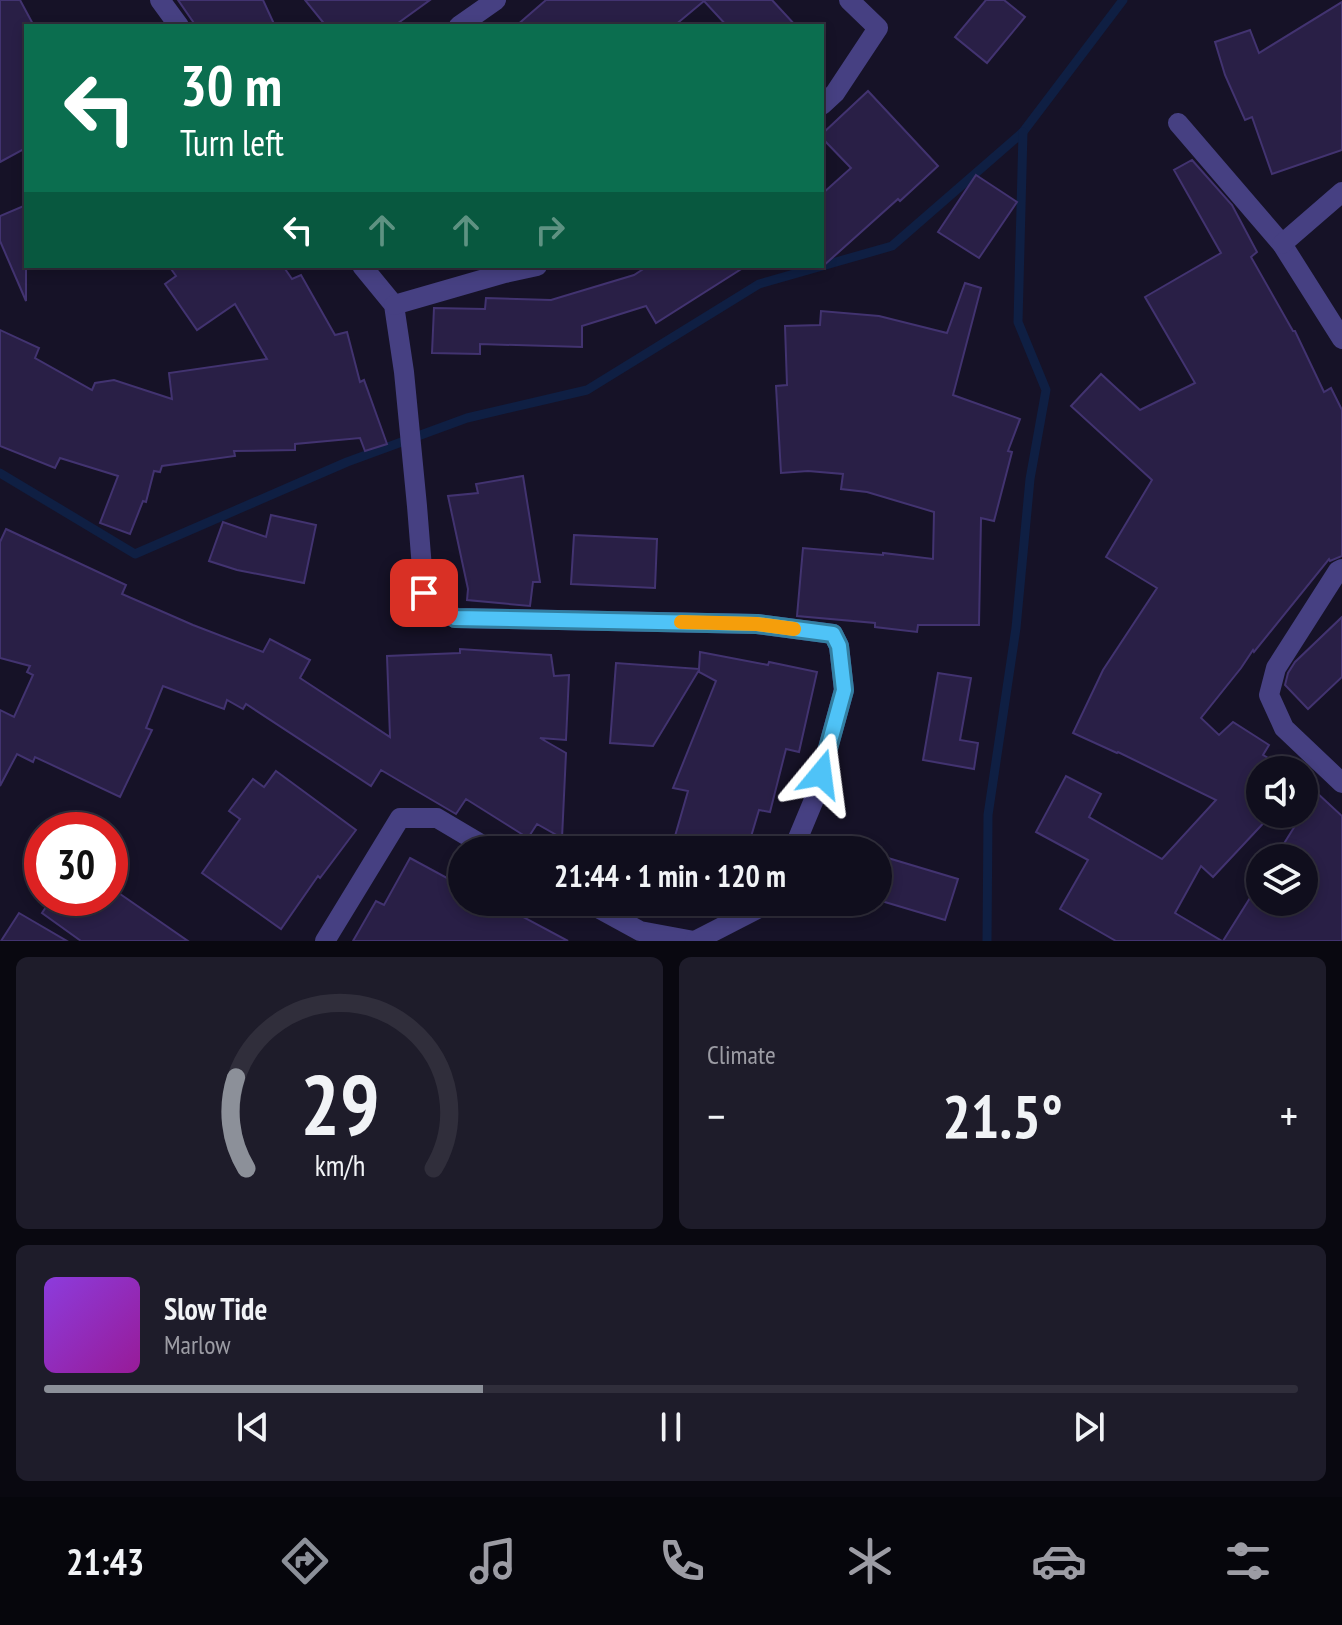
<!DOCTYPE html>
<html lang="en">
<head>
<meta charset="utf-8">
<style>
  body { margin:0; font-family:"PT Sans Narrow",sans-serif; background:#1e1c2a; color:#f1f3f6; height:100vh; display:flex; flex-direction:column; font-size:30px; white-space:nowrap }
  * { box-sizing:border-box; margin:0 }
  p { font-size:26px; color:#9c9ca4 }
  .icon { flex:none; width:44px; height:44px; fill:none; stroke:currentColor; stroke-width:2; stroke-linecap:round; stroke-linejoin:round }
  .map { position:relative; height:941px; overflow:hidden }
  .side { display:flex; flex-direction:column; gap:16px; padding:16px; background:#090810; flex:1 }
  .side>* { flex:none }
  .banner { position:absolute; left:24px; top:24px; width:800px; height:244px; border-radius:0px; box-shadow:0 4px 12px #0003,0 0 0 2px #302e3b; background:#0b6e4f; color:#fff; overflow:hidden }
  .controls { position:absolute; left:1246px; top:756px; display:grid; gap:16px }
  .controls a { display:grid; place-items:center; width:72px; height:72px; border-radius:50%; background:#100e1d; box-shadow:0 4px 12px #0003,0 0 0 2px #302e3b; font-size:40px }
  .speed { position:absolute; left:24px; top:812px; display:flex; gap:16px; font-size:40px; font-weight:700; text-align:center }
  .speed>* { display:grid; place-content:center; width:104px; height:104px; border-radius:50%; background:#100e1d; box-shadow:0 4px 12px #0003,0 0 0 2px #302e3b; line-height:1 }
  .speed .limit { border:12px solid #d22; background:#fff; color:#111 }
  .pin { position:absolute; display:grid; place-items:center; width:68px; height:68px; color:#fff; margin:-34px; border-radius:16px; box-shadow:0 4px 12px #0006 }
  .me { position:absolute; width:88px; margin:-44px; rotate:16deg; stroke-linejoin:round; filter:drop-shadow(0 0 6px #0008) }
  .turn { display:flex; align-items:center; gap:28px; height:168px; padding:0 24px; font-size:36px }
  .turn .icon { width:104px; height:104px; stroke-width:2.5 }
  .turn b { display:block; font-size:56px; line-height:68px }
  .lanes { display:flex; align-items:center; height:76px; padding:0 24px; background:#0003; justify-content:center; gap:40px; direction:ltr }
  .lanes .off { opacity:.35 }
  .big { font-size:60px; font-weight:800; line-height:1.1 }
  .side .card { flex:1; display:flex; flex-direction:column; justify-content:center; gap:12px; min-width:0; padding:0 28px; border-radius:12px; background:#1e1c2a }
  .side .dial { align-items:center; gap:0 }
  .dial svg { height:208px; overflow:visible; fill:none; stroke:#302e3b; stroke-width:7; stroke-linecap:round; text-anchor:middle }
  .dial text { fill:#f1f3f6; stroke:none }
  .song { display:flex; align-items:center; gap:24px }
  .cover { width:96px; height:96px; border-radius:12px; background:linear-gradient(135deg,hsl(270 70% 55%),hsl(300 70% 35%)) }
  .played { height:8px; border-radius:4px; background:linear-gradient(90deg,#8c9099 35%,#302e3b 35%) }
  .keys { display:flex; justify-content:space-around; direction:ltr }
  .heat { display:flex; justify-content:space-between; align-items:center; font-size:44px; direction:ltr }
  .side .tiles { flex:1; display:grid; gap:16px; grid-template-columns:1fr 1fr }
  .card:last-child { grid-column:span 2 }
  .trip { position:absolute; left:448px; top:836px; width:444px; height:80px; border-radius:40px; background:#100e1d; box-shadow:0 4px 12px #0003,0 0 0 2px #302e3b; font-weight:800; line-height:80px; text-align:center }
  .menu { display:flex; height:128px; justify-content:space-around; align-items:center; background:#06060c; color:#9c9ca4 }
  .menu .icon { width:56px; height:56px }
  .menu .current { color:#8c9099 }
  .menu b { font-size:36px; color:#f1f3f6 }
  .map>svg:first-child { display:block }
  .lines { fill:none; stroke-linecap:round; stroke-linejoin:round }
  .stream { stroke:#0f1f43; stroke-width:9 }
  .building { fill:#291f46; stroke:#423370; stroke-width:2 }
  .minor { stroke:#464082; stroke-width:20 }
  .route-casing { stroke:#337fa1; stroke-width:20 }
  .route { stroke:#4fc3f7; stroke-width:14 }
  .slow { stroke:#f59e0b; stroke-width:14 }
</style>
</head>
<body>
<div class="map">
<svg width="1342" height="941" viewBox="0 0 1342 941">
  <rect width="100%" height="100%" fill="#161227"/>
  <g class="lines">
    <!-- stream -->
    <g class="stream">
      <polyline points="0,473 135,554 347,462 467,418 587,390 759,284 892,246 1023,132 1123,0"/>
      <polyline points="987,941 988,815 1016,628 1030,479 1046,390 1018,322 1023,132"/>
    </g>
  </g>
  <!-- building -->
  <g class="building">
    <polygon points="0,0 20,0 34,26 26,26 26,148 0,162"/>
    <polygon points="178,0 263,0 275,26 196,26"/>
    <polygon points="305,0 430,0 394,26 326,26"/>
    <polygon points="546,0 772,0 796,26 727,26 704,1 674,26 516,26"/>
    <polygon points="986,0 1004,0 1025,17 987,63 955,37"/>
    <polygon points="1342,2 1342,150 1272,174 1252,117 1245,120 1225,75 1215,42 1250,30 1259,53"/>
    <polygon points="868,91 938,166 900,201 898,199 822,267 822,194 851,168 822,138 822,134"/>
    <polygon points="1192,160 1232,205 1257,252 1251,257 1293,331 1295,331 1324,392 1331,388 1342,410 1342,556 1330,561 1329,559 1254,652 1253,650 1241,668 1201,718 1219,735 1233,722 1269,745 1263,755 1289,770 1260,770 1260,814 1272,814 1213,877 1201,866 1175,913 1222,941 1116,941 1060,909 1088,860 1036,832 1066,776 1101,794 1089,817 1162,859 1216,800 1118,752 1117,753 1073,733 1103,670 1157,588 1106,557 1152,480 1071,406 1101,374 1140,410 1195,383 1145,297 1221,253 1174,170"/>
    <polygon points="976,175 1017,202 979,258 938,232"/>
    <polygon points="26,205 26,301 0,241 0,216"/>
    <polygon points="169,266 283,266 292,279 301,275 335,335 347,332 360,382 364,380 387,444 365,451 360,438 295,444 295,450 234,451 235,456 162,466 160,472 154,471 146,502 143,501 130,534 100,523 118,476 60,458 55,468 0,446 0,330 39,348 35,358 92,390 95,383 114,380 172,399 169,373 267,359 235,304 197,330 165,284 176,276"/>
    <polygon points="648,266 746,266 656,323 646,306 582,326 582,347 480,344 480,354 432,353 434,308 485,309 486,298 551,300 634,275"/>
    <polygon points="965,283 981,288 953,395 1020,419 1008,451 1012,452 994,521 981,518 979,625 918,625 917,632 875,627 875,623 797,616 803,548 883,555 883,553 933,559 934,512 867,492 841,489 843,474 808,471 781,473 776,386 787,385 785,326 820,325 821,311 879,316 947,333"/>
    <polygon points="523,476 540,582 533,582 530,606 467,600 468,589 448,496 478,493 476,484"/>
    <polygon points="271,515 316,525 304,583 237,570 209,561 223,522 266,537"/>
    <polygon points="6,529 126,585 122,594 193,625 263,652 270,639 310,660 300,678 390,737 387,656 460,653 460,649 551,655 554,676 569,675 566,740 540,738 566,753 562,838 537,824 528,838 466,799 456,814 381,770 371,786 246,704 243,709 227,700 224,709 163,686 146,728 152,730 120,797 35,757 33,762 17,754 0,786 0,710 14,717 33,675 27,672 30,666 0,658 0,542"/>
    <polygon points="574,535 657,539 655,588 571,584"/>
    <polygon points="1342,617 1342,677 1308,709 1285,685 1288,673 1295,662"/>
    <polygon points="700,652 768,665 769,662 817,672 799,752 786,749 770,812 759,810 747,850 671,850 688,791 673,788 716,681 699,672 699,670 653,746 610,743 616,663 699,669"/>
    <polygon points="938,673 971,678 960,740 978,743 974,769 923,760"/>
    <polygon points="276,771 356,830 320,878 318,876 281,929 202,873 240,819 229,811 253,779 264,787"/>
    <polygon points="1316,792 1342,816 1342,941 1223,941 1260,882 1260,902 1304,902 1304,858 1275,858"/>
    <polygon points="878,855 958,879 945,920 878,900"/>
    <polygon points="410,858 462,886 462,902 495,902 568,941 353,941 376,901 384,905"/>
    <polygon points="110,887 188,941 81,941 42,913 52,898 110,898"/>
    <polygon points="19,913 67,941 1,941"/>
  </g>
  <g class="lines">
    <!-- minor -->
    <g class="minor">
      <polyline points="160,0 179,26"/>
      <polyline points="459,26 496,0"/>
      <polyline points="822,105 835,93 878,28 849,0"/>
      <polyline points="1178,123 1282,244 1342,339"/>
      <polyline points="1282,244 1342,192"/>
      <polyline points="362,266 394,305 404,372 417,506 424,593 455,618 757,624 833,634 839,646 844,690 813,802 793,850"/>
      <polyline points="394,305 505,273 537,266"/>
      <polyline points="1342,569 1338,571 1276,668 1269,695 1284,728 1342,783"/>
      <polyline points="587,902 640,931 694,941"/>
      <polyline points="325,941 400,818 437,818 491,850"/>
      <polyline points="695,941 771,902"/>
    </g>
  </g>
  <g class="lines">
    <defs>
      <polyline id="route" points="424,593 455,618 757,624 833,634 839,646 844,690 821,774"/>
    </defs>
    <!-- route casing -->
    <use href="#route" class="route-casing"/>
    <!-- route -->
    <use href="#route" class="route"/>
    <!-- slow -->
    <polyline class="slow" points="681,622 757,624 794,629"/>
  </g>
</svg>
<div class="controls">
<a><svg class="icon" aria-label="sound" viewBox="0 0 24 24"><path d="M4 9h4l5-4v14l-5-4H4zM17 9q2 3 0 6"/></svg></a>
<a><svg class="icon" aria-label="layers" viewBox="0 0 24 24"><path d="M12 4l9 5-9 5-9-5zM3 14l9 5 9-5"/></svg></a>
</div>
<div class="speed"><div class="limit">30</div></div>
<div class="pin" style="left:424px;top:593px;background:#d93025"><svg class="icon" aria-label="arrive" viewBox="0 0 24 24"><path d="M6 21V4h12l-3 4 3 4H6"/></svg></div>
<svg class="me" style="left:821px;top:774px" viewBox="-20 -20 40 40"><path d="M0-17L14 15 0 8-14 15z" fill="#4fc3f7" stroke="#fff" stroke-width="4"/></svg>
<div class="trip">21:44 · 1 min · 120 m</div>
<div class="banner">
<div class="turn"><svg class="icon" aria-label="left" viewBox="0 0 24 24"><path d="M17 20v-9H6M10 6l-5 5 5 5"/></svg><div><b>30 m</b>Turn left</div></div>
<div class="lanes"><svg class="icon" aria-label="left" viewBox="0 0 24 24"><path d="M17 20v-9H6M10 6l-5 5 5 5"/></svg><svg class="icon off" aria-label="ahead" viewBox="0 0 24 24"><path d="M12 20V5M6 11l6-6 6 6"/></svg><svg class="icon off" aria-label="ahead" viewBox="0 0 24 24"><path d="M12 20V5M6 11l6-6 6 6"/></svg><svg class="icon off" aria-label="right" viewBox="0 0 24 24"><path d="M7 20v-9h11M14 6l5 5-5 5"/></svg></div>
</div>
</div>
<section class="side">
<div class="tiles">
<div class="card dial"><svg viewBox="0 0 100 80">
<path d="M14 69A42 42 0 1 1 86 69"/>
<path d="M14 69A42 42 0 0 1 10 34" stroke="#8c9099"/>
<text x="50" y="56" font-size="32" font-weight="700">29</text>
<text x="50" y="72" font-size="11">km/h</text>
</svg></div>
<div class="card"><p>Climate</p>
<div class="heat"><a>−</a><b class="big">21.5°</b><a>+</a></div>
</div>
<div class="card">
<div class="song"><i class="cover"></i><div><b>Slow Tide</b><p>Marlow</p></div></div>
<div class="played"></div>
<div class="keys"><svg class="icon" aria-label="previous" viewBox="0 0 24 24"><path d="M18 5L8 12l10 7zM5 5v14"/></svg><svg class="icon" aria-label="pause" viewBox="0 0 24 24"><path d="M8 5v14M16 5v14"/></svg><svg class="icon" aria-label="next" viewBox="0 0 24 24"><path d="M6 5l10 7-10 7zM19 5v14"/></svg></div>
</div>
</div>
</section>
<nav class="menu">
<b>21:43</b>
<svg class="icon current" aria-label="directions" viewBox="0 0 24 24"><path d="M12 3l9 9-9 9-9-9zM9 14v-3h6M13 9l2 2-2 2"/></svg>
<svg class="icon" aria-label="music" viewBox="0 0 24 24"><path d="M9 18V5l10-2v13"/><circle cx="6" cy="18" r="3"/><circle cx="16" cy="16" r="3"/></svg>
<svg class="icon" aria-label="phone" viewBox="0 0 24 24"><path d="M5 4h4l2 5-3 2q2 4 5 5l2-3 5 2v4C11 20 4 13 5 4z"/></svg>
<svg class="icon" aria-label="climate" viewBox="0 0 24 24"><path d="M12 3v18M4 7l16 10M4 17L20 7"/></svg>
<svg class="icon" aria-label="car" viewBox="0 0 24 24"><path d="M5 17H2v-5l4-1 3-4h7l3 4 3 1v5h-3M9 17h6M6 11h13"/><circle cx="7" cy="17" r="2"/><circle cx="17" cy="17" r="2"/></svg>
<svg class="icon" aria-label="filters" viewBox="0 0 24 24"><path d="M4 7h16M4 17h16"/><circle cx="9" cy="7" r="2"/><circle cx="15" cy="17" r="2"/></svg>
</nav>
</body>
</html>
